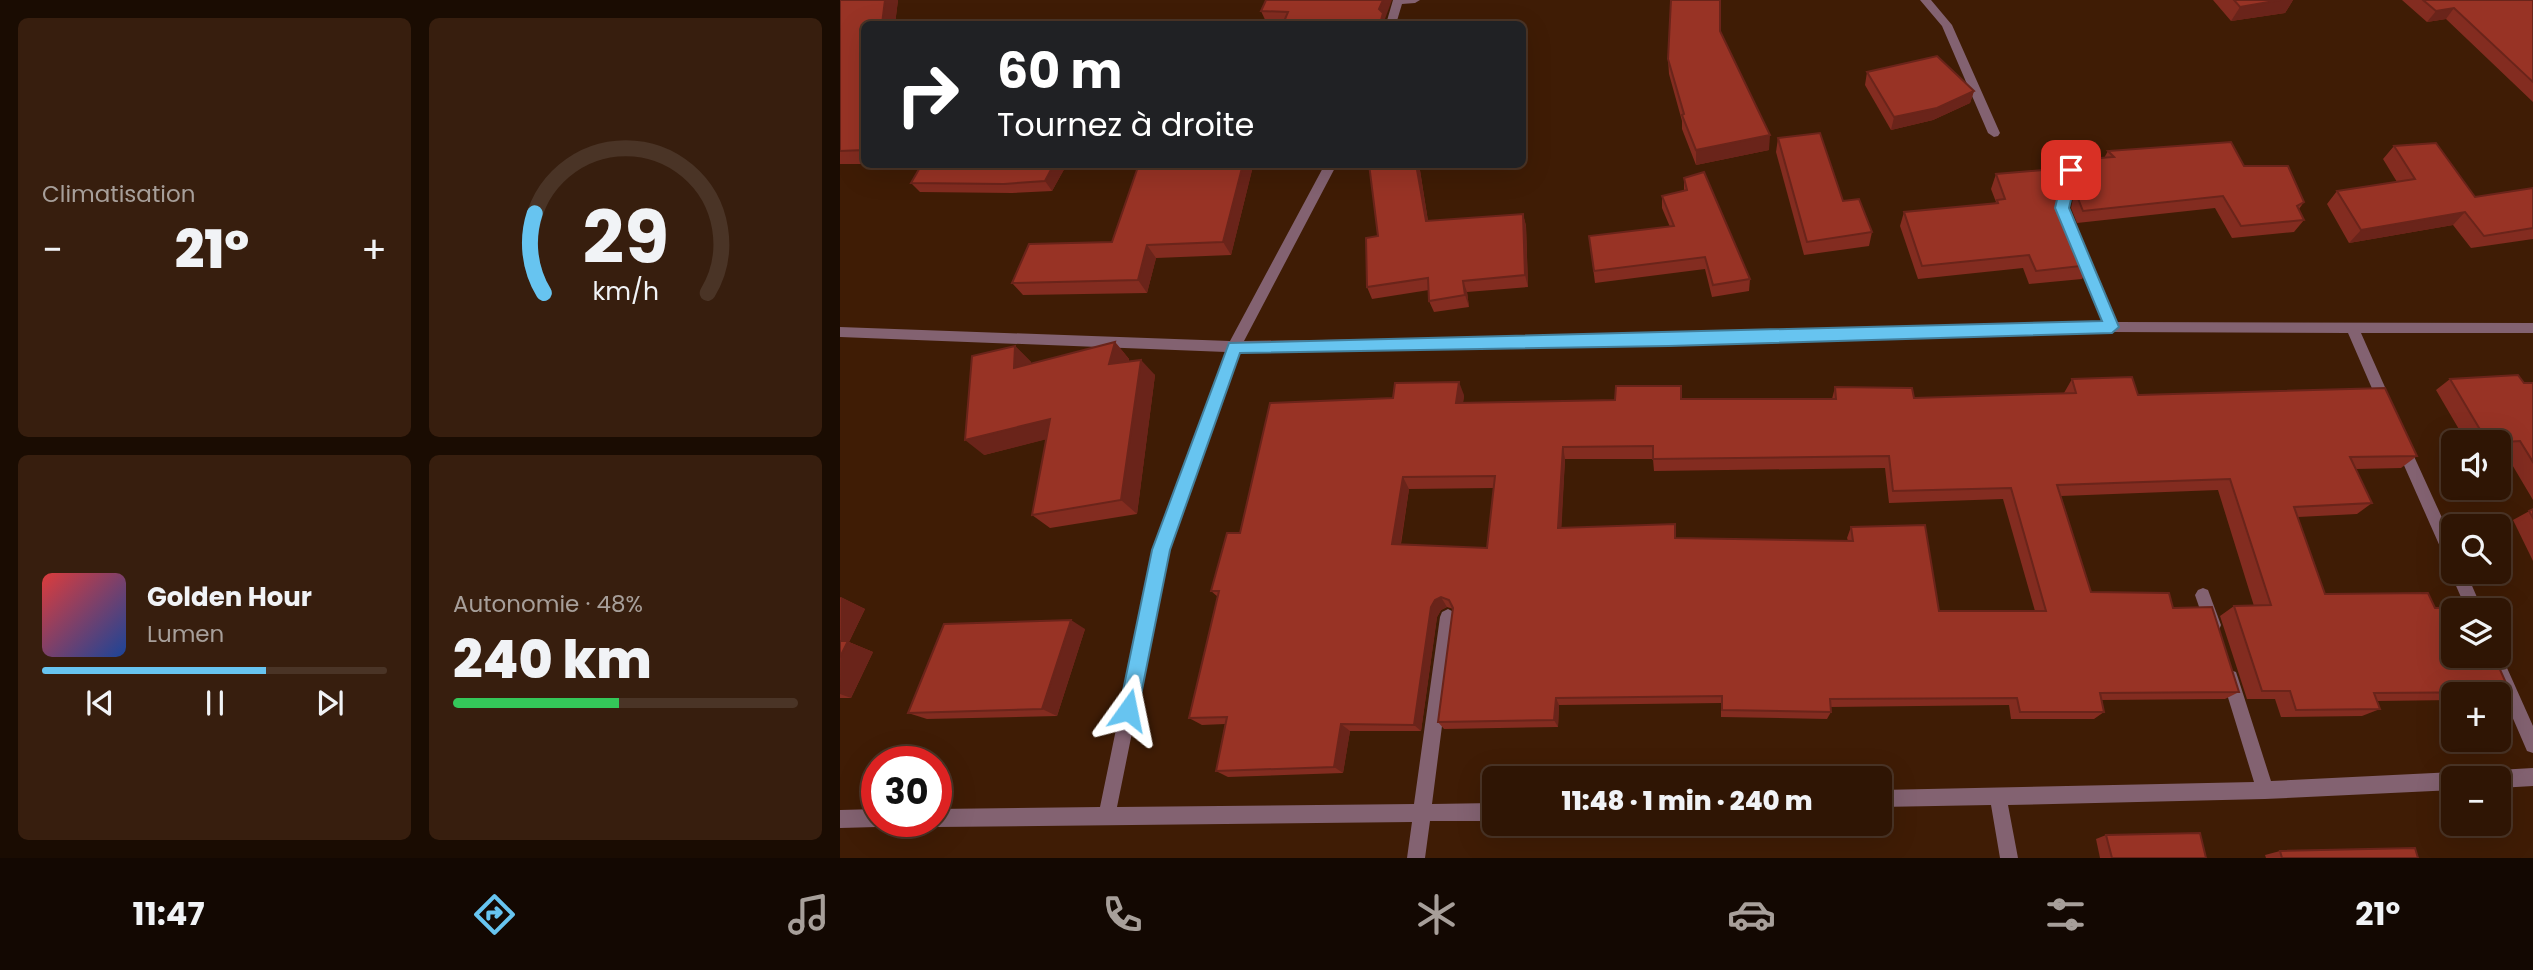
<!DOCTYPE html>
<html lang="fr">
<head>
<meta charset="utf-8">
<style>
  body { margin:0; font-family:Poppins,sans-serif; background:#371e0e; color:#f1f3f6; height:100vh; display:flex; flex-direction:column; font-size:26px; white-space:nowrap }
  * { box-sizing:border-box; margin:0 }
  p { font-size:23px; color:#a79f9a }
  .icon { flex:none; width:38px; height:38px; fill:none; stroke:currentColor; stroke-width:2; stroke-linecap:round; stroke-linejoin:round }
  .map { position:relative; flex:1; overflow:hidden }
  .drawer { display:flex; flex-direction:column; gap:18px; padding:18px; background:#1a0c02; width:840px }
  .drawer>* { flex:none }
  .top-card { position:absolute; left:21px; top:21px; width:665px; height:147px; border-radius:10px; box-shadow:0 7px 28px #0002,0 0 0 2px #4a3426; background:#202124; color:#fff; overflow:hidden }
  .fabs { position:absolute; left:1601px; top:430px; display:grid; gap:14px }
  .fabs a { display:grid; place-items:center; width:70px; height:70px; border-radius:10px; background:#2f1504; box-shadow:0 7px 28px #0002,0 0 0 2px #4a3426; font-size:35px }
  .speed { position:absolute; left:21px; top:746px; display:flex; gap:14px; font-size:35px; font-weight:700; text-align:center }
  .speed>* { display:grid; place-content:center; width:91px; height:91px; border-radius:50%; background:#2f1504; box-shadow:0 7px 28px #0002,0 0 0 2px #4a3426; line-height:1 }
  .speed .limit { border:10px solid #d22; background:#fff; color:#111 }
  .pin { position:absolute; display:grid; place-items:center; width:60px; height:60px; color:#fff; margin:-30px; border-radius:14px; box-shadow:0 4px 10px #0006 }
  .me { position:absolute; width:77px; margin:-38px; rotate:12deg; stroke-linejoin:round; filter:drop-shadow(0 0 5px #0008) }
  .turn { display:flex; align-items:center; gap:24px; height:147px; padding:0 21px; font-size:32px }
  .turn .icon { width:91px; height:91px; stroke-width:2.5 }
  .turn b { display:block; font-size:49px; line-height:60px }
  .big { font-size:52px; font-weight:800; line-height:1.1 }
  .drawer .tile { flex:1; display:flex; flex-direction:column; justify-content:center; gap:10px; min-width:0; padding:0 24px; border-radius:10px; background:#371e0e }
  .drawer .dial { align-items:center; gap:0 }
  .dial svg { height:182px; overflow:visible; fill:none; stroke:#4a3426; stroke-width:7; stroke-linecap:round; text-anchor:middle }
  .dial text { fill:#f1f3f6; stroke:none }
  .song { display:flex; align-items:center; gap:21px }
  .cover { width:84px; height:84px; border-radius:10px; background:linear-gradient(135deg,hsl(0 70% 55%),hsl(220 70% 35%)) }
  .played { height:7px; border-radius:4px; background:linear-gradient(90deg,#67c4f0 65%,#4a3426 65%) }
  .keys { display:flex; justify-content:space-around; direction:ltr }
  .heat { display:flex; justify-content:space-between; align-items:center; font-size:38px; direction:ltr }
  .charge { height:10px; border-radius:5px; background:linear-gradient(90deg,#34c759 48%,#4a3426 0) }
  .drawer .tiles { flex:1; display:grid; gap:18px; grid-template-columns:repeat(2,1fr) }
  .trip { position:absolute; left:642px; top:766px; width:410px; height:70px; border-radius:10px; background:#2f1504; box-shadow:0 7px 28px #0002,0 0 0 2px #4a3426; font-weight:800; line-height:70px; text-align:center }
  .tabs { display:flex; height:112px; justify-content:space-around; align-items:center; background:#130802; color:#a79f9a }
  .tabs .icon { width:49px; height:49px }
  .tabs .active { color:#67c4f0 }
  .tabs b { font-size:32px; color:#f1f3f6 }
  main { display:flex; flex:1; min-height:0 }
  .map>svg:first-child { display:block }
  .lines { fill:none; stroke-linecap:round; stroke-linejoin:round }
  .street { fill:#836271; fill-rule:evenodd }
  .wall { fill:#832c20; fill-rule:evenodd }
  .shaded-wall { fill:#6a241a }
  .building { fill:#983325; stroke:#6a241a; stroke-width:2; fill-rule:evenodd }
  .route { fill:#67c4f0; stroke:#437f9c; stroke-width:2 }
</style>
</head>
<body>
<main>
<section class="drawer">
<div class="tiles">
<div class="tile"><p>Climatisation</p>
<div class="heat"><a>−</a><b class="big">21°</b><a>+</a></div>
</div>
<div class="tile dial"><svg viewBox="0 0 100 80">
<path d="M14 69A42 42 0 1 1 86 69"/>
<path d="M14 69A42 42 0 0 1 10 34" stroke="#67c4f0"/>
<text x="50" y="56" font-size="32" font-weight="700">29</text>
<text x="50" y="72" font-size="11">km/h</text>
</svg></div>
<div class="tile">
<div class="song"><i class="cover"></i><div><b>Golden Hour</b><p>Lumen</p></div></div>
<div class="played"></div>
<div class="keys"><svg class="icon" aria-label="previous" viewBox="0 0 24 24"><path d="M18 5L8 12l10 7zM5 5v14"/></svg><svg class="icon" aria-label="pause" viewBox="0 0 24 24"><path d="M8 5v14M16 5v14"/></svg><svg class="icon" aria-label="next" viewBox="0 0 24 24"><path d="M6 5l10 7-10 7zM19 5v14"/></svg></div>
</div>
<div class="tile"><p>Autonomie · 48%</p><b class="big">240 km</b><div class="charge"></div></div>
</div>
</section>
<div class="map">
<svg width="1693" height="858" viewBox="0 0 1693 858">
  <rect width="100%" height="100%" fill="#3f1c05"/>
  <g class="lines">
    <!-- street -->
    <g class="street">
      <polygon points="553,0 580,0 575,3 562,4 556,24 546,24"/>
      <polygon points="1080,0 1091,0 1112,25 1160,133 1158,136 1154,137 1148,133 1102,26"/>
      <polygon points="485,164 497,164 404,341 829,335 1263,322 1235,254 1241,249 1247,254 1276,322 1693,323 1693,333 1521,333 1552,403 1550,407 1540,407 1508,333 1272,332 829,345 399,352 329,550 277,807 574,804 600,617 602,612 608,609 614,612 616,617 592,804 654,803 654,821 590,821 585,858 567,858 572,822 96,827 90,824 88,821 96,821 96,809 260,807 313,550 386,352 0,337 0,327 390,341"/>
      <polygon points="1231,166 1237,170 1228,208 1233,219 1227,223 1223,222 1216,208 1225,170"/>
      <polygon points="1562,439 1567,441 1614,544 1614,572 1626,572 1643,611 1627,611 1610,572 1612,568 1609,567 1555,445 1557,441"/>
      <polygon points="1363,588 1368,590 1381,625 1379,630 1373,633 1367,630 1355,595 1358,590"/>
      <polygon points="1659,650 1693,726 1693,753 1687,751 1646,656 1659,656"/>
      <polygon points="1390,670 1396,672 1398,678 1431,781 1614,772 1620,775 1622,779 1614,779 1614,790 1425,799 1168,805 1178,858 1160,858 1151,805 1040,807 1040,790 1414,782 1382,678 1384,672"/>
      <polygon points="1693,768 1693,786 1659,788 1659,779 1650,779 1652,773 1658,770"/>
      <polygon points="37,809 37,821 45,821 43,824 37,827 0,828 0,810"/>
    </g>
  </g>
  <!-- wall -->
  <g class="wall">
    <polygon points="0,0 58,0 55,24 24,24 24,164 0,164"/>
    <polygon points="426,0 545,19 547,24 427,24 421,11"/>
    <polygon points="1373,0 1453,0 1445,13 1391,21"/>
    <polygon points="1562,0 1693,0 1693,102 1606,19 1587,22"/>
    <polygon points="880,31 929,150 856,165 842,129 842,121 829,74 828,59"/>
    <polygon points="1027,72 1134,91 1130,103 1093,120 1051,130 1025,85"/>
    <polygon points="938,138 1003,201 1032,232 1029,246 964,255 936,152"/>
    <polygon points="1554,146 1635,197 1693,188 1693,239 1631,248 1613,225 1509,243 1487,204 1497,191 1557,182 1543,159"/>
    <polygon points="1268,151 1404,166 1464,202 1459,209 1464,220 1454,232 1392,238 1375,208 1237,223 1231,208 1237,181 1247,159 1264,158"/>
    <polygon points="82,164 227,164 212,191 172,193 80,192 71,183"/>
    <polygon points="299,164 429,164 413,166 391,255 316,258 307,293 183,295 172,283 272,242"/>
    <polygon points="529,164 579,164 588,221 683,214 686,226 688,287 627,292 629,307 594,312 589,301 589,290 532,299 527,287 538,236"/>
    <polygon points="1156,174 1220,195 1250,265 1242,279 1189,284 1183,268 1078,279 1060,226 1064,212 1155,203 1156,202 1151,189"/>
    <polygon points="844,178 910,279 909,291 872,297 865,269 755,283 749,236 830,227 822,208 822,196 844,191"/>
    <polygon points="275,342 289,359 289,361 315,375 297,514 210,528 192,515 206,439 144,455 175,346 191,362 191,364"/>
    <path d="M1232,379L1298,395L1577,456L1561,468L1516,469L1532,503L1517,514L1458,517L1485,594L1595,608L1670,692L1659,696V695H1614V700L1537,701L1540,709L1522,716L1441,717L1435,699H1407L1380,616L1394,606H1414L1378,490L1221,496L1251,592L1333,608L1399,692L1385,699L1262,700L1264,712L1254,719H1171L1169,705L991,707V712L987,719L881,717V703L719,705L718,727L604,729L598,722L613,609L607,607L601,610L597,617L581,731H510L503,773L388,777L376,771L385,724L362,725L349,718L378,597L371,591L400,533L624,395L623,403L841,399H992L995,387L1074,398L1224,393ZM725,459H813L814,471L1045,468L1049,503L1163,499L1195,611H1099L1011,527L1007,538L1008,541L835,538L721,527ZM654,488L647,548L561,544L569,489Z"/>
    <polygon points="1610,379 1693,383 1693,500 1664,451 1659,452 1659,443 1627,443 1596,390"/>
    <polygon points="1693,509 1693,561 1673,520"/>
    <polygon points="0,597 25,609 9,642 33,652 11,698 0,698"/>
    <polygon points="245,629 217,716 87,719 68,713"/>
    <polygon points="1266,835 1366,858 1260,858 1256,839"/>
    <polygon points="1440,851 1578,858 1426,858 1425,855"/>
  </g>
  <!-- shaded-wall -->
  <g class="shaded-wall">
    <polygon points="45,0 58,0 55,24 42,24"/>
    <polygon points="543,0 552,0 545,19 547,24 540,24 539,9"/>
    <polygon points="1440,0 1453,0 1445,13 1391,21 1400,7"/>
    <polygon points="1614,8 1606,19 1587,22 1596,11"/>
    <polygon points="1134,91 1130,103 1093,120 1051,130 1054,117"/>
    <polygon points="930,135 929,150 856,165 856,150"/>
    <polygon points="214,164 227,164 212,191 205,181"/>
    <polygon points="403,164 413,164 413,166 391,255 383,242"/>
    <polygon points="576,164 579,164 590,234 586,221"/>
    <polygon points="1625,212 1613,225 1509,243 1521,230"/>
    <polygon points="683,214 686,226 688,287 685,275"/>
    <polygon points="307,245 316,258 307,293 298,280"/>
    <polygon points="623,281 627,292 629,307 625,295"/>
    <polygon points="275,342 289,359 284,380 269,364"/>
    <polygon points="175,346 191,362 191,384 174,368"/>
    <polygon points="301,360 315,375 297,514 281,500"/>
    <polygon points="619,382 624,395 621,416 616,403"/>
    <polygon points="210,419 227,434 144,455 125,440"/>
    <polygon points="723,447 725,459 721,538 718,528"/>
    <polygon points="563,477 569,489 559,554 552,544"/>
    <polygon points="1,597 25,609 9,642 33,652 11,698 0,694"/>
    <polygon points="601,597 607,607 601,610 597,617 581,731 574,725 591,607 595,600"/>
    <polygon points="231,620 245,629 217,716 202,709"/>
    <polygon points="716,698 719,705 718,727 714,720"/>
    <polygon points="501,724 510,731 503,773 494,767"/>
  </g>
  <!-- building -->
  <g class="building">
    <polygon points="0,0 45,0 42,24 24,24 24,150 0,151"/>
    <polygon points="426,0 543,0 539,9 543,13 540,24 443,24 448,12 421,11"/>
    <polygon points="831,0 880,0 880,31 930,135 856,150 842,115 844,114 828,59"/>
    <polygon points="1394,0 1440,0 1400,7"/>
    <polygon points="1583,0 1693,0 1693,82 1614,8 1596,11"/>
    <polygon points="1097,56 1134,91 1097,108 1054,117 1027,72"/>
    <polygon points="980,133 1003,201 1019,199 1032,232 967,242 938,138"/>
    <polygon points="1391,142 1404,166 1448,166 1464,202 1457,206 1464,220 1401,226 1383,196 1243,211 1237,196 1243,168 1252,168 1247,159 1274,157 1268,151"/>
    <polygon points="1596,143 1635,197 1693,188 1693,228 1644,236 1625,212 1521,230 1497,191 1575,179 1554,146"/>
    <polygon points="82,164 214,164 205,181 164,184 71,183"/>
    <polygon points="299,164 403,164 383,242 307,245 298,280 172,283 189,244 272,242"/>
    <polygon points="529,164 576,164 586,221 683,214 685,275 623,281 625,295 589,301 588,278 527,287 526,238 538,236"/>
    <polygon points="1226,168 1220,195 1250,265 1196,271 1189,255 1082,266 1064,212 1158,203 1157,200 1165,199 1156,174"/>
    <polygon points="864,172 910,279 873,285 865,257 754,271 749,236 834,226 822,196 847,190 844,178"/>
    <polygon points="275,342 269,364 301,360 281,500 192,515 210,419 125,440 132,356 175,346 174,368"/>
    <polygon points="1678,375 1684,383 1693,383 1693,462 1680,441 1648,443 1610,379"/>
    <path d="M1292,377L1298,395L1545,388L1577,456L1510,457L1532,503L1454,507L1485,594L1588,593L1595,608L1632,607L1634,611H1614V656H1654L1670,692L1534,693L1540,709L1456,710L1450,691H1422L1394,606L1431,605L1390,479L1217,485L1251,592L1329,593L1333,608L1372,607L1399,692L1260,693L1264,712H1180L1177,698L990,699L991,712L882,710V696L716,698L714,720L598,722L613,608L609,600L601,597L595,600L591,607L574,725L501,724L494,767L376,771L387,717L349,718L379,591H371L387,533H400L430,403L553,398L555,383L619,382L616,403L775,400L776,386H841V399H996L995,387L1072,388L1074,398L1236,393L1232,379ZM813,446V459L1049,456L1053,491L1171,488L1206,611H1099L1085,525L1011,527L1013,541L835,538V524L718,528L723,447ZM655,476L647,548L552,544L563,477Z"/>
    <polygon points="1693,509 1693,518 1689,511"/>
    <polygon points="231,620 202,709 68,713 104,624"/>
    <polygon points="0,641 8,641 0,657"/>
    <polygon points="1360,833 1366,858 1272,858 1266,835"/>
    <polygon points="1575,848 1578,858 1442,858 1440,851"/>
  </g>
  <!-- route -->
  <polygon class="route" points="1231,165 1238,170 1229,208 1279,327 1272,333 829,346 400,353 330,550 298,710 295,716 288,719 282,716 279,710 312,550 389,343 1262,321 1215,208 1224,170"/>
</svg>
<div class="fabs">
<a><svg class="icon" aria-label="sound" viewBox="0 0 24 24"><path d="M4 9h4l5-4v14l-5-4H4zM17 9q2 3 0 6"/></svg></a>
<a><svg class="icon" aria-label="search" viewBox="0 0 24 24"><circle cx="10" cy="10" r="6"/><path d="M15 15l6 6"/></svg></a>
<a><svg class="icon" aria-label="layers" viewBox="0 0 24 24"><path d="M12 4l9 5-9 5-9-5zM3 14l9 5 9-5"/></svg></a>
<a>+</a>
<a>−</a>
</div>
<div class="speed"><div class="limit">30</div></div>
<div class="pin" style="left:1231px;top:170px;background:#d93025"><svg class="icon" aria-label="arrive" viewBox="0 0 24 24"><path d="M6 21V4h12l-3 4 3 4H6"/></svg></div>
<svg class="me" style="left:288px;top:710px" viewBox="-20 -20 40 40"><path d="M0-17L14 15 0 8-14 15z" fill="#67c4f0" stroke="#fff" stroke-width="4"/></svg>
<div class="trip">11:48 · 1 min · 240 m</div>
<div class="top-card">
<div class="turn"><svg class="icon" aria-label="right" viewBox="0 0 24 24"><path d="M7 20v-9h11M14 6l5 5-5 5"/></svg><div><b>60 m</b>Tournez à droite</div></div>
</div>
</div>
</main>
<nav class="tabs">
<b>11:47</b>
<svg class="icon active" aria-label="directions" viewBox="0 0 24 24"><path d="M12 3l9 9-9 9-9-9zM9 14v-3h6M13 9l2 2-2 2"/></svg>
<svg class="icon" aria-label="music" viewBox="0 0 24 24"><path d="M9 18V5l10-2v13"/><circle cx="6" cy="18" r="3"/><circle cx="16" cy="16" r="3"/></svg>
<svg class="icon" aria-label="phone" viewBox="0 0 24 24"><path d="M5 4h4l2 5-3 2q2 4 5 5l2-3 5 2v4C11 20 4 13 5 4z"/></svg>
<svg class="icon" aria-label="climate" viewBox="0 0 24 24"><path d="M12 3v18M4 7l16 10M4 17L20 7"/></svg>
<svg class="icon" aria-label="car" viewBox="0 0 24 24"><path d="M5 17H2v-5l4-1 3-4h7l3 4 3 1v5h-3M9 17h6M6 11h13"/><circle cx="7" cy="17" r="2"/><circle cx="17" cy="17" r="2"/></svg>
<svg class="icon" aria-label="filters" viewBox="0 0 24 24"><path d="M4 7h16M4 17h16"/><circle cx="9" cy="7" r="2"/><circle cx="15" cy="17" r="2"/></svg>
<b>21°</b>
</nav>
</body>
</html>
